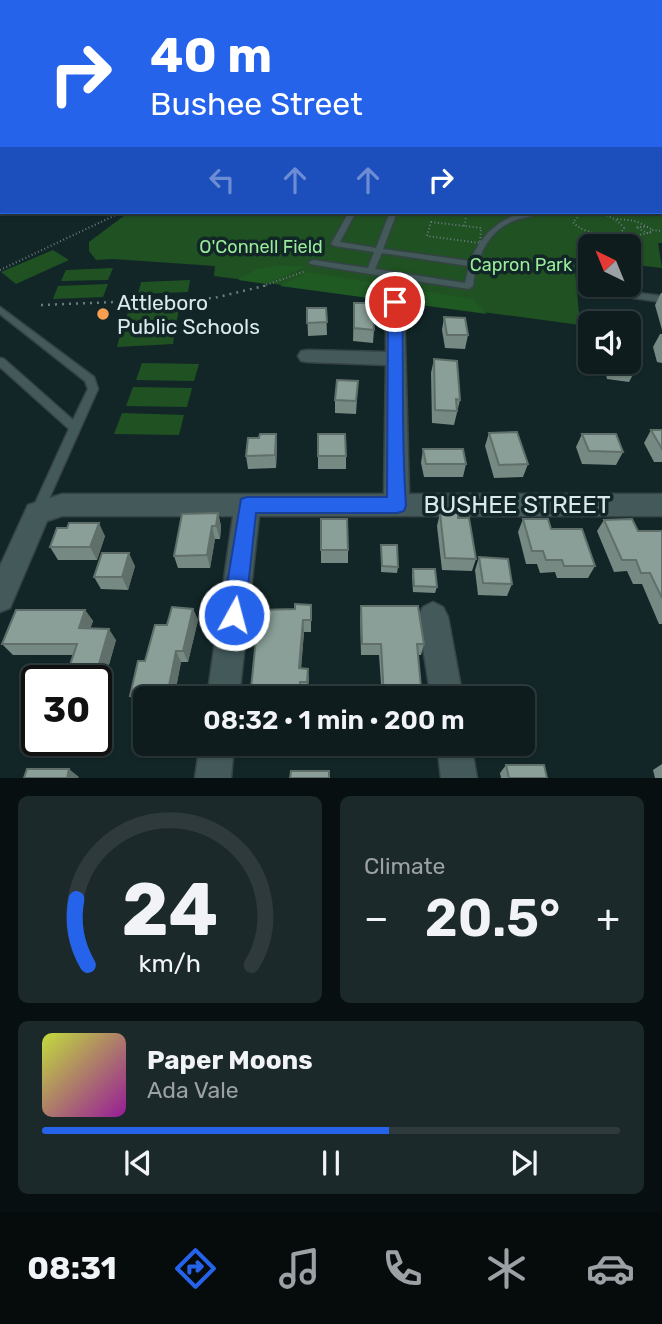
<!DOCTYPE html>
<html lang="en">
<head>
<meta charset="utf-8">
<style>
  body { margin:0; font-family:Rubik,sans-serif; background:#1c292b; color:#f1f3f6; height:100vh; display:flex; flex-direction:column; font-size:26px; white-space:nowrap }
  * { box-sizing:border-box; margin:0 }
  p { font-size:23px; color:#9ba1a4 }
  .icon { flex:none; width:38px; height:38px; fill:none; stroke:currentColor; stroke-width:2; stroke-linecap:round; stroke-linejoin:round }
  .map { position:relative; height:778px; overflow:hidden }
  .drawer { display:flex; flex-direction:column; gap:18px; padding:18px; background:#080f10; flex:1 }
  .drawer>* { flex:none }
  .top-card { position:absolute; left:0px; top:0px; width:663px; height:214px; box-shadow:0 2px 5px #0004,0 0 0 2px #2e3a3c; background:#2563eb; color:#fff; overflow:hidden }
  .needle { width:46px; rotate:317deg }
  .fabs { position:absolute; left:578px; top:234px; display:grid; gap:14px }
  .fabs a { display:grid; place-items:center; width:63px; height:63px; border-radius:10px; background:#0e1c1e; box-shadow:0 2px 5px #0004,0 0 0 2px #2e3a3c; font-size:35px }
  .speed { position:absolute; left:21px; top:665px; display:flex; gap:14px; font-size:35px; font-weight:700; text-align:center }
  .speed>* { display:grid; place-content:center; width:91px; height:91px; border-radius:50%; background:#0e1c1e; box-shadow:0 2px 5px #0004,0 0 0 2px #2e3a3c; line-height:1 }
  .speed .limit { border:4px solid #111; border-radius:10px; background:#fff; color:#111 }
  .pin { position:absolute; display:grid; place-items:center; width:60px; height:60px; color:#fff; margin:-30px; border:4px solid #fff; border-radius:50%; box-shadow:0 2px 7px #0007 }
  .me { position:absolute; width:77px; margin:-38px; rotate:7deg; stroke-linejoin:round; filter:drop-shadow(0 0 5px #0008) }
  .turn { display:flex; align-items:center; gap:24px; height:147px; padding:0 35px; font-size:32px }
  .turn .icon { width:91px; height:91px; stroke-width:2.5 }
  .turn b { display:block; font-size:49px; line-height:60px }
  .lanes { display:flex; align-items:center; height:66px; padding:0 35px; background:#0003; justify-content:center; gap:35px; direction:ltr }
  .lanes .off { opacity:.35 }
  .big { font-size:52px; font-weight:600; line-height:1.1 }
  .drawer .widget { flex:1; display:flex; flex-direction:column; justify-content:center; gap:10px; min-width:0; padding:0 24px; border-radius:10px; background:#1c292b }
  .drawer .dial { align-items:center; gap:0 }
  .dial svg { height:182px; overflow:visible; fill:none; stroke:#2e3a3c; stroke-width:7; stroke-linecap:round; text-anchor:middle }
  .dial text { fill:#f1f3f6; stroke:none }
  .song { display:flex; align-items:center; gap:21px }
  .cover { width:84px; height:84px; border-radius:10px; background:linear-gradient(135deg,hsl(70 70% 55%),hsl(300 70% 35%)) }
  .played { height:7px; border-radius:4px; background:linear-gradient(90deg,#2563eb 60%,#2e3a3c 60%) }
  .keys { display:flex; justify-content:space-around; direction:ltr }
  .heat { display:flex; justify-content:space-between; align-items:center; font-size:38px; direction:ltr }
  .drawer .tiles { flex:1; display:grid; gap:18px; grid-template-columns:1fr 1fr }
  .widget:last-child { grid-column:span 2 }
  .trip { position:absolute; left:133px; top:686px; width:402px; height:70px; border-radius:10px; background:#0e1c1e; box-shadow:0 2px 5px #0004,0 0 0 2px #2e3a3c; font-weight:600; line-height:70px; text-align:center }
  .tab-bar { display:flex; height:112px; justify-content:space-around; align-items:center; background:#060b0c; color:#9ba1a4 }
  .tab-bar .icon { width:49px; height:49px }
  .tab-bar .current { color:#2563eb }
  .tab-bar b { font-size:32px; color:#f1f3f6 }
  .map>svg:first-child { display:block }
  .green { fill:#205122 }
  .forest { fill:#1f5a23 }
  .lines { fill:none; stroke-linecap:round; stroke-linejoin:round }
  .lane-casing { stroke:#354345; stroke-width:3 }
  .street-casing { stroke:#354345; stroke-width:3 }
  .path-far1 { stroke:#6b7c7e; stroke-width:2; stroke-dasharray:1 2.5; stroke-linecap:butt }
  .path { stroke:#6b7c7e; stroke-width:2.5; stroke-dasharray:2 5; stroke-linecap:butt }
  .lane { fill:#43595a; fill-rule:evenodd }
  .street { fill:#43595a; fill-rule:evenodd }
  .wall { fill:#768983 }
  .shaded-wall { fill:#606f6a }
  .building { fill:#899f98; stroke:#606f6a; stroke-width:2 }
  .route { fill:#2563eb; stroke:#184099; stroke-width:2 }
  .poi-dot { fill:#fa9f4f; stroke:#122628; stroke-width:2.5 }
  .labels { text-anchor:middle; dominant-baseline:central; stroke-width:7; stroke-linejoin:round; paint-order:stroke }
  .far-park-label { font-size:18px; fill:#9aeb9a; stroke:#122628 }
  .poi-label { font-size:21px; fill:#dce9ea; stroke:#122628; text-anchor:start }
  .near-street-label { font-size:24px; fill:#dce9ea; stroke:#122628 }
</style>
</head>
<body>
<div class="map">
<svg width="662" height="778" viewBox="0 0 662 778">
  <rect width="100%" height="100%" fill="#122628"/>
  <!-- green -->
  <g class="green">
    <polygon points="662,110 662,243 658,243 662,268 628,264 628,247 590,247 590,260 574,258 580,325 214,276 215,266 113,259 96,260 89,251 89,242 129,212 662,212"/>
    <polygon points="53,250 69,260 16,284 1,272"/>
    <polygon points="113,268 108,280 61,281 66,270"/>
    <polygon points="190,280 188,292 138,294 141,282"/>
    <polygon points="108,284 103,297 53,299 58,286"/>
    <polygon points="179,310 176,324 123,327 128,312"/>
    <polygon points="175,329 173,344 117,347 121,332"/>
    <polygon points="142,363 199,364 194,381 136,380"/>
    <polygon points="133,387 192,388 187,407 126,406"/>
    <polygon points="122,413 184,415 179,435 114,434"/>
  </g>
  <!-- forest -->
  <g class="forest">
    <polygon points="275,266 306,266 267,284 238,280 257,269"/>
    <polygon points="308,272 472,299 487,314 280,286"/>
  </g>
  <g class="lines">
    <defs>
      <g id="lane">
        <path d="M349,212H356L340,242L376,248L390,212H397L383,249L470,261C483,230 508,210 543,212C533,217 521,217 511,222C486,233 476,261 473,286L469,289L370,274L310,264L309,262L313,260L368,268L374,252L335,246L331,244ZM382,253L469,266L465,283L375,269Z"/>
        <polygon points="600,288 662,296 662,302 597,293 597,289"/>
        <polygon points="0,307 94,377 98,389 44,510 43,514 38,515 33,514 32,510 69,429 0,367 0,358 4,359 73,420 88,389 85,381 0,314"/>
      </g>
      <g id="street">
        <polygon points="395,297 404,302 409,494 662,494 662,516 259,516 239,698 207,698 233,516 62,516 47,521 10,608 0,612 0,566 28,505 62,494 384,494 386,365 308,362 301,361 298,356 301,351 308,350 386,352 386,302"/>
        <polygon points="433,602 443,607 448,617 463,698 431,698 418,617 423,607"/>
        <polygon points="200,744 234,744 231,778 195,778"/>
        <polygon points="437,744 471,744 477,778 441,778"/>
      </g>
    </defs>
    <!-- lane casing -->
    <use href="#lane" class="lane-casing"/>
    <!-- street casing -->
    <use href="#street" class="street-casing"/>
    <!-- path-far1 -->
    <g class="path-far1">
      <polyline points="617,219 636,221 653,230"/>
      <polygon points="431,222 481,228 480,243 427,236"/>
      <polyline points="464,226 467,212"/>
      <polyline points="648,227 636,227 649,234 653,230 662,231"/>
      <path d="M620,234L624,228C613,214 598,212 581,214L573,222C585,238 637,241 653,230"/>
      <polyline points="0,270 122,212"/>
      <polyline points="263,286 306,271"/>
    </g>
    <!-- path -->
    <polyline class="path" points="41,305 214,298 268,285"/>
    <!-- lane -->
    <use href="#lane" class="lane"/>
    <!-- street -->
    <use href="#street" class="street"/>
  </g>
  <!-- wall -->
  <g class="wall">
    <polygon points="661,293 662,293 662,330 655,305"/>
    <polygon points="354,303 374,330 373,343 353,341"/>
    <polygon points="307,308 326,308 327,335 308,336"/>
    <polygon points="444,317 468,335 465,349 445,348 442,330"/>
    <polygon points="660,334 662,334 662,363 657,362 653,347"/>
    <polygon points="434,359 460,400 454,425 432,423 431,373"/>
    <polygon points="603,362 628,362 636,369 629,382 607,379"/>
    <polygon points="358,381 356,414 335,413 335,400"/>
    <polygon points="651,430 662,430 662,462 654,462 644,443"/>
    <polygon points="489,433 528,464 523,477 494,478 485,446"/>
    <polygon points="276,434 277,447 276,468 248,469 246,456 259,438"/>
    <polygon points="318,434 346,456 346,469 318,469"/>
    <polygon points="582,434 623,452 616,465 582,464 576,447"/>
    <polygon points="423,449 466,464 463,477 424,477 421,463"/>
    <polygon points="218,513 221,526 220,539 215,539 210,568 178,568 174,556"/>
    <polygon points="440,513 458,518 476,559 472,571 442,570 437,526"/>
    <polygon points="321,519 348,550 348,563 321,563"/>
    <polygon points="523,519 551,529 595,566 588,578 557,578 555,572 540,573 537,564 526,564 518,532"/>
    <polygon points="604,520 638,531 662,531 662,624 659,624 642,584 633,584 627,571 614,572 597,531"/>
    <polygon points="105,536 97,560 58,560 50,547"/>
    <polygon points="381,545 398,567 397,573 381,572"/>
    <polygon points="479,557 512,584 507,596 478,595 475,570"/>
    <polygon points="135,566 128,590 101,589 94,577"/>
    <polygon points="413,569 437,587 435,593 413,592 412,575"/>
    <polygon points="311,605 311,632 304,632 301,669 309,679 307,693 301,692 301,698 250,698 259,610 295,609"/>
    <polygon points="361,606 424,644 421,655 418,655 422,698 382,698 379,655 361,655 360,618"/>
    <polygon points="193,609 198,620 188,662 181,662 174,698 145,698 145,706 137,706 130,696 145,661"/>
    <polygon points="85,610 93,621 90,628 116,640 104,682 77,681 68,671 73,655 13,655 2,644"/>
    <polygon points="340,744 369,744 369,749 340,748"/>
    <polygon points="662,764 662,778 655,778 653,770"/>
    <polygon points="506,765 547,778 501,778 500,773"/>
  </g>
  <!-- shaded-wall -->
  <g class="shaded-wall">
    <polygon points="276,434 277,447 276,468 275,455"/>
    <polygon points="218,513 221,526 220,539 216,526"/>
    <polygon points="99,523 105,536 97,560 90,547"/>
    <polygon points="212,526 215,539 210,568 207,555"/>
    <polygon points="129,553 135,566 128,590 122,577"/>
    <polygon points="193,609 198,620 188,662 183,651"/>
    <polygon points="85,610 93,621 87,639 79,628"/>
    <polygon points="303,620 304,632 300,679 299,668"/>
    <polygon points="109,629 116,640 104,682 97,671"/>
    <polygon points="176,651 181,662 174,698 168,698 167,696"/>
    <polygon points="308,669 309,679 307,693 307,682"/>
    <polygon points="69,769 79,777 78,778 67,778"/>
  </g>
  <!-- building -->
  <g class="building">
    <polygon points="354,303 373,303 374,330 354,328"/>
    <polygon points="307,308 326,308 327,322 307,323"/>
    <polygon points="444,317 465,318 468,335 447,335"/>
    <polygon points="628,352 631,352 636,369 613,366 612,362 628,362"/>
    <polygon points="434,359 457,361 460,400 456,399 457,411 435,410"/>
    <polygon points="337,380 358,381 356,401 335,400"/>
    <polygon points="651,430 662,430 662,449"/>
    <polygon points="517,432 528,464 499,465 489,433"/>
    <polygon points="260,434 276,434 275,455 246,456 248,438 259,438"/>
    <polygon points="318,434 345,434 346,456 318,456"/>
    <polygon points="582,434 616,434 623,452 589,451"/>
    <polygon points="423,449 463,449 466,464 426,464"/>
    <polygon points="218,513 216,526 212,526 207,555 174,556 182,514"/>
    <polygon points="440,513 458,513 458,518 469,518 476,559 445,558"/>
    <polygon points="321,519 347,519 348,550 321,550"/>
    <polygon points="523,519 548,519 551,529 582,529 595,566 564,566 562,560 546,560 543,551 532,551"/>
    <polygon points="632,519 638,531 662,531 662,598 650,573 641,573 636,560 622,560 604,520"/>
    <polygon points="69,523 99,523 90,547 50,547 57,528 67,528"/>
    <polygon points="381,545 397,545 398,567 382,566"/>
    <polygon points="102,553 129,553 122,577 94,577"/>
    <polygon points="479,557 508,559 512,584 483,583"/>
    <polygon points="413,569 435,569 437,587 414,586"/>
    <polygon points="295,604 311,605 311,620 303,620 299,668 308,669 307,682 300,682 299,698 250,698 259,610 295,609"/>
    <polygon points="361,606 418,606 424,644 417,644 422,698 384,698 381,644 362,644"/>
    <polygon points="172,607 193,609 183,651 176,651 167,696 130,696 138,661 145,661 155,625 167,625"/>
    <polygon points="16,610 85,610 79,628 109,629 97,671 68,671 77,644 2,644"/>
    <polygon points="506,765 544,765 547,778 509,778"/>
    <polygon points="27,769 69,769 67,778 24,778"/>
    <polygon points="291,771 329,771 329,778 290,778"/>
  </g>
  <!-- sky -->
  <linearGradient id="sky" x2="0" y2="1"><stop stop-color="#0a1516"/><stop offset="0.5" stop-color="#334753"/><stop offset="1" stop-color="#334753" stop-opacity="0"/></linearGradient>
  <rect width="662" height="219" fill="url(#sky)"/>
  <!-- route -->
  <path class="route" d="M395,298L402,302C404,370 401,438 406,505L404,511L397,513H256L245,615L242,623L234,626L226,623L222,615L241,499L247,497H387L388,302Z"/>
  <!-- markers -->
  <circle class="poi-dot" cx="103" cy="314" r="7"/>
  <g class="labels">
    <!-- far-park labels -->
    <g class="far-park-label">
      <text x="261" y="247">O'Connell Field</text>
      <text x="521" y="265">Capron Park</text>
    </g>
    <!-- poi labels -->
    <g class="poi-label">
      <text x="117" y="302">Attleboro<tspan x="117" dy="24">Public Schools</tspan></text>
    </g>
    <!-- near-street labels -->
    <g class="near-street-label">
      <text x="517" y="505">BUSHEE STREET</text>
    </g>
  </g>
</svg>
<div class="fabs">
<a><svg class="needle" viewBox="-14 -14 28 28"><path d="M0-13l5 13h-10z" fill="#e53935"/><path d="M0 13l5-13h-10z" fill="#9ba1a4"/></svg></a>
<a><svg class="icon" aria-label="sound" viewBox="0 0 24 24"><path d="M4 9h4l5-4v14l-5-4H4zM17 9q2 3 0 6"/></svg></a>
</div>
<div class="speed"><div class="limit">30</div></div>
<div class="pin" style="left:395px;top:302px;background:#d93025"><svg class="icon" aria-label="arrive" viewBox="0 0 24 24"><path d="M6 21V4h12l-3 4 3 4H6"/></svg></div>
<svg class="me" style="left:234px;top:615px" viewBox="-20 -20 40 40"><circle r="17" fill="#2563eb" stroke="#fff" stroke-width="3"/><path d="M0-11L8 9 0 5-8 9z" fill="#fff"/></svg>
<div class="trip">08:32 · 1 min · 200 m</div>
<div class="top-card">
<div class="turn"><svg class="icon" aria-label="right" viewBox="0 0 24 24"><path d="M7 20v-9h11M14 6l5 5-5 5"/></svg><div><b>40 m</b>Bushee Street</div></div>
<div class="lanes"><svg class="icon off" aria-label="left" viewBox="0 0 24 24"><path d="M17 20v-9H6M10 6l-5 5 5 5"/></svg><svg class="icon off" aria-label="ahead" viewBox="0 0 24 24"><path d="M12 20V5M6 11l6-6 6 6"/></svg><svg class="icon off" aria-label="ahead" viewBox="0 0 24 24"><path d="M12 20V5M6 11l6-6 6 6"/></svg><svg class="icon" aria-label="right" viewBox="0 0 24 24"><path d="M7 20v-9h11M14 6l5 5-5 5"/></svg></div>
</div>
</div>
<section class="drawer">
<div class="tiles">
<div class="widget dial"><svg viewBox="0 0 100 80">
<path d="M14 69A42 42 0 1 1 86 69"/>
<path d="M14 69A42 42 0 0 1 9 40" stroke="#2563eb"/>
<text x="50" y="56" font-size="32" font-weight="700">24</text>
<text x="50" y="72" font-size="11">km/h</text>
</svg></div>
<div class="widget"><p>Climate</p>
<div class="heat"><a>−</a><b class="big">20.5°</b><a>+</a></div>
</div>
<div class="widget">
<div class="song"><i class="cover"></i><div><b>Paper Moons</b><p>Ada Vale</p></div></div>
<div class="played"></div>
<div class="keys"><svg class="icon" aria-label="previous" viewBox="0 0 24 24"><path d="M18 5L8 12l10 7zM5 5v14"/></svg><svg class="icon" aria-label="pause" viewBox="0 0 24 24"><path d="M8 5v14M16 5v14"/></svg><svg class="icon" aria-label="next" viewBox="0 0 24 24"><path d="M6 5l10 7-10 7zM19 5v14"/></svg></div>
</div>
</div>
</section>
<nav class="tab-bar">
<b>08:31</b>
<svg class="icon current" aria-label="directions" viewBox="0 0 24 24"><path d="M12 3l9 9-9 9-9-9zM9 14v-3h6M13 9l2 2-2 2"/></svg>
<svg class="icon" aria-label="music" viewBox="0 0 24 24"><path d="M9 18V5l10-2v13"/><circle cx="6" cy="18" r="3"/><circle cx="16" cy="16" r="3"/></svg>
<svg class="icon" aria-label="phone" viewBox="0 0 24 24"><path d="M5 4h4l2 5-3 2q2 4 5 5l2-3 5 2v4C11 20 4 13 5 4z"/></svg>
<svg class="icon" aria-label="climate" viewBox="0 0 24 24"><path d="M12 3v18M4 7l16 10M4 17L20 7"/></svg>
<svg class="icon" aria-label="car" viewBox="0 0 24 24"><path d="M5 17H2v-5l4-1 3-4h7l3 4 3 1v5h-3M9 17h6M6 11h13"/><circle cx="7" cy="17" r="2"/><circle cx="17" cy="17" r="2"/></svg>
</nav>
</body>
</html>
